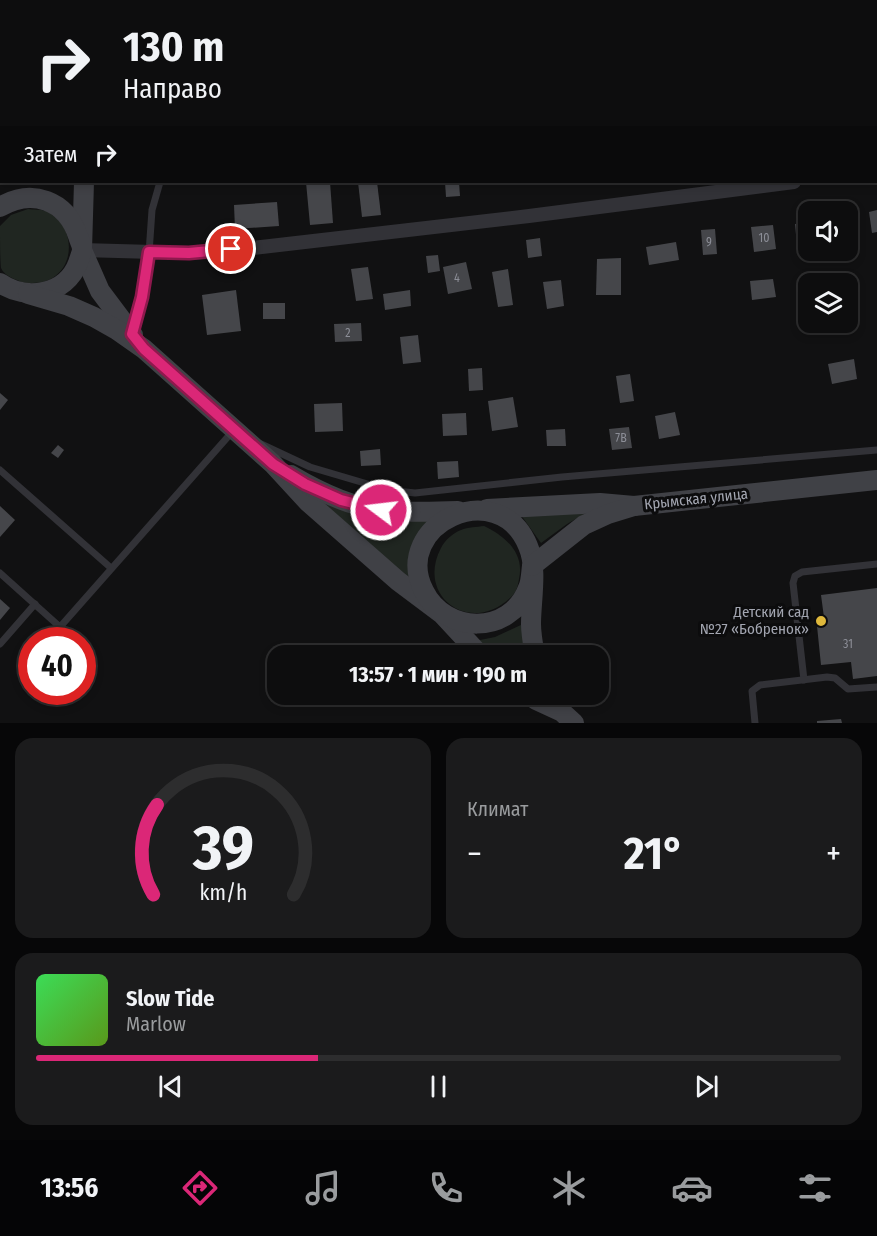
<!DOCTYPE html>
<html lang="ru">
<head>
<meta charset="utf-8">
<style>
  body { margin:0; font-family:"Fira Sans Condensed",sans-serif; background:#1b1b1c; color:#f1f3f6; height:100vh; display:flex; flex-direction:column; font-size:22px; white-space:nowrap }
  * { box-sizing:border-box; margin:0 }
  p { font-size:20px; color:#9a9c9e }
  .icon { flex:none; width:33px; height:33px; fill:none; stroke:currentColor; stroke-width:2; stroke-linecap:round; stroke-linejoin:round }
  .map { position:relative; height:723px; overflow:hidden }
  .details { display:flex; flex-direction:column; gap:15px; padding:15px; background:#070708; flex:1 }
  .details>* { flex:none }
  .guide { position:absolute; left:0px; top:0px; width:878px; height:183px; box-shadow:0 3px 9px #0003,0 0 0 2px #2d2d2e; background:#0d0d0e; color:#f1f3f6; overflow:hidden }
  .buttons { position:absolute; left:798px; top:201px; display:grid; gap:12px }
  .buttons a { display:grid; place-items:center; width:60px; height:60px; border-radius:12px; background:#0d0d0e; box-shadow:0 3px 9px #0003,0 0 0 2px #2d2d2e; font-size:30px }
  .speed { position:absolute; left:18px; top:627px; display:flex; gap:12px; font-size:30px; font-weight:700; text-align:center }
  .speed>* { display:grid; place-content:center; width:78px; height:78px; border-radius:50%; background:#0d0d0e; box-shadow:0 3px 9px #0003,0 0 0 2px #2d2d2e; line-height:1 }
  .speed .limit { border:9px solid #d22; background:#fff; color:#111 }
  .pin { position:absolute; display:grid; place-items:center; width:51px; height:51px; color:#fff; margin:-26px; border:3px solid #fff; border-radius:50%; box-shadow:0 2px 6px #0007 }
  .me { position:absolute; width:66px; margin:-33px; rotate:285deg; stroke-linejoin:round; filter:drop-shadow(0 0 4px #0008) }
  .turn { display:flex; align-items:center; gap:21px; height:126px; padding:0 24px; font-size:27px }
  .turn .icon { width:78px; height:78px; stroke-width:2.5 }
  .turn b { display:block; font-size:42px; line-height:51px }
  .then { display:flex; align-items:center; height:57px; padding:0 24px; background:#0003; gap:12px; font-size:22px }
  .big { font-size:45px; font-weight:700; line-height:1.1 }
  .details .widget { flex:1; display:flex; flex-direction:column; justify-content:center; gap:9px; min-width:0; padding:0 21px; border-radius:18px; background:#1b1b1c }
  .details .dial { align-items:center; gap:0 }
  .dial svg { height:156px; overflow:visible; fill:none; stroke:#2d2d2e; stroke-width:7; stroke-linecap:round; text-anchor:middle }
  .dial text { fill:#f1f3f6; stroke:none }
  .song { display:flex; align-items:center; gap:18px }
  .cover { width:72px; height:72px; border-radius:9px; background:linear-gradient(135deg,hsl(130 70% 55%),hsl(90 70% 35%)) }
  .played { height:6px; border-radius:3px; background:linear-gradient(90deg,#db2777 35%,#2d2d2e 35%) }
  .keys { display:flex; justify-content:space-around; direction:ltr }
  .heat { display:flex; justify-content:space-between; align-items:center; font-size:33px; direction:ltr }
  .details .tiles { flex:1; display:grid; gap:15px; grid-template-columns:1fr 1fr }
  .widget:last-child { grid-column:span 2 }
  .trip { position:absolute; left:267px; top:645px; width:342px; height:60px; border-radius:18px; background:#0d0d0e; box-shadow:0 3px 9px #0003,0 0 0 2px #2d2d2e; font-weight:700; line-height:60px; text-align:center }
  .tab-bar { display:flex; height:96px; justify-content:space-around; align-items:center; background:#050506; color:#9a9c9e }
  .tab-bar .icon { width:42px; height:42px }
  .tab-bar .on { color:#db2777 }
  .tab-bar b { font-size:27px; color:#f1f3f6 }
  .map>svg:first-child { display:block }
  .green { fill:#202621 }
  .building { fill:#45464a }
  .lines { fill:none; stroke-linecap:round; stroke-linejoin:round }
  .lane { stroke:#323237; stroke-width:7 }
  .street { stroke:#323237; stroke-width:14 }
  .secondary { stroke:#404146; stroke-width:20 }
  .route-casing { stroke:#8e194d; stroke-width:15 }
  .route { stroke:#db2777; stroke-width:10 }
  .poi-dot { fill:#dfb83c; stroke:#0c0c0d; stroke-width:2 }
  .labels { text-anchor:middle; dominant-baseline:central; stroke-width:6; stroke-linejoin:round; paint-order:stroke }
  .number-label { font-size:12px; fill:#8c8e97 }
  .street-label { font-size:15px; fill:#a3a6b1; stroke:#0c0c0d }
  .poi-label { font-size:15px; fill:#a3a6b1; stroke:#0c0c0d; text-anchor:end }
</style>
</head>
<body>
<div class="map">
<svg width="877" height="723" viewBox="0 0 877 723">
  <rect width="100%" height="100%" fill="#111112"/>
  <!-- green -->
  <g class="green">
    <path d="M28,209C33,210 41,209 46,211C82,229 74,283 33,283C28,283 24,283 19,281C12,278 4,275 1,268C0,260 0,235 0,226L11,215Z"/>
    <polygon points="306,492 429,520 410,560 410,580"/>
    <polygon points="591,510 567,524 541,543 521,515"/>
    <path d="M484,526C505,536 525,553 519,579C518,585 517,590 513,595C472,638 415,597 441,548C445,540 453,533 461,530C468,527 477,527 484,526Z"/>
    <polygon points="523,624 524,655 494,655 475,641 495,637"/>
  </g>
  <!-- building -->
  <g class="building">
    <polygon points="306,182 330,182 333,223 310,225"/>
    <polygon points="358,182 377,182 381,215 362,217"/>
    <polygon points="445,182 459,182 460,196 446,197"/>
    <polygon points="277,202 279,226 235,229 234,205"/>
    <polygon points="877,210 877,232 872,233 869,212"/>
    <polygon points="855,220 857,251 848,251 848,221"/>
    <polygon points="808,223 808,250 818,250 818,254 798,256 795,224"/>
    <polygon points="773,225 776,249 754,252 751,227"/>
    <polygon points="715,229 717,254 703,255 701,230"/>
    <polygon points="540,238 542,256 528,258 526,240"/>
    <polygon points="676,242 679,260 649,265 646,247"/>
    <polygon points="438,255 440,271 428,273 426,256"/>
    <polygon points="621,258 621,295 596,295 597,259"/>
    <polygon points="466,262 472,289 448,294 443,267"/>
    <polygon points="368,267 373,299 356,301 351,269"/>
    <polygon points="508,269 513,305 498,307 492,272"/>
    <polygon points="773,279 776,297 752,300 750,281"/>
    <polygon points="561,280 564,306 547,309 543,282"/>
    <polygon points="236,290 241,331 207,335 202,295"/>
    <polygon points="410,290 411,306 385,310 383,294"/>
    <rect x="263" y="303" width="22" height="16"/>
    <polygon points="361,323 362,341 335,342 334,324"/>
    <polygon points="418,335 421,362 403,364 400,337"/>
    <polygon points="854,359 857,379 832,384 828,364"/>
    <polygon points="482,368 483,390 469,391 468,369"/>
    <polygon points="630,374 634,401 620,403 616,376"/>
    <polygon points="0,393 8,400 0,410"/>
    <polygon points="513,397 518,427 492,431 488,401"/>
    <polygon points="342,403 343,431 315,432 314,404"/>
    <polygon points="675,412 680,435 659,439 655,416"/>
    <polygon points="466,413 467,435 443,436 442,414"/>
    <polygon points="629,427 632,448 612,450 609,429"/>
    <polygon points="565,429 566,446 547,446 546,430"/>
    <polygon points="58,445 64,450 58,458 51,453"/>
    <polygon points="380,449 381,465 361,466 360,451"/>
    <polygon points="458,461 459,477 438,479 437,462"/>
    <polygon points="0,506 15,520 0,537"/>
    <polygon points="877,588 877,676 853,679 851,662 821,665 817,626 825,625 821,595"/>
    <polygon points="0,599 10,608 0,620"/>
    <polygon points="841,719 842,723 817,723 817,721"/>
  </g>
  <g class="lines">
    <!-- lane -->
    <g class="lane">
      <polyline points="343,2 347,0"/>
      <polyline points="133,329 142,298 149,253 152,210 160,182"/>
      <polyline points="261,444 310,467 388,490 415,493 562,477 877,450"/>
      <polyline points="0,470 111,568"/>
      <polyline points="0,573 60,627 233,431"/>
      <polyline points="0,644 35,604"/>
      <polyline points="804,680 793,583 795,576 802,572 877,564"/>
      <polyline points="755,723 752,691 760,685 827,677 835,678 848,689 877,687"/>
    </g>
    <!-- street -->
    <g class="street">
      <polyline points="876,171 877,171"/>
      <polyline points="82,250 189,253 253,248 529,216 794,182"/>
    </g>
    <!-- secondary -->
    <g class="secondary">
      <polyline points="109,2 110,0"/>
      <polyline points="142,2 143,0"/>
      <polyline points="84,182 82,250 100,291 133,335"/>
      <path d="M0,207C32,188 66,200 78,236C79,240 82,245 82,249C82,253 79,259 78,263C66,295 26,301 0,283"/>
      <polyline points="28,294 69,306 94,317 117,330 144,349 273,464 308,502 398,581 442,614 481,656"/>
      <path d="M291,475C318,491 350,507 382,510C407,513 433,512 458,511"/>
      <polyline points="487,509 600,503 634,506"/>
      <path d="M532,566C531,573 531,582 528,588C510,636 445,634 424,591C390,524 499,474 528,546C538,569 531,600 531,624C531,634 533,645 535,656"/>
      <polyline points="532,566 584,525 608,514 634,506 877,480"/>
      <polyline points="529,694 536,700 562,712 574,723"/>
    </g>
  </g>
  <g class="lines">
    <defs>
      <polyline id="route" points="231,249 189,253 149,252 142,297 132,334 144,349 273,464 305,484 341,500 381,510"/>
    </defs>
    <!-- route casing -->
    <use href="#route" class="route-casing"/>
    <!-- route -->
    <use href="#route" class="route"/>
  </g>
  <!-- markers -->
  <circle class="poi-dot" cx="821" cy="621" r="6"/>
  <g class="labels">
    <!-- number labels -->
    <g class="number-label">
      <text x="764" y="238">10</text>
      <text x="709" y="242">9</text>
      <text x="457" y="278">4</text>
      <text x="348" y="333">2</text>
      <text x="621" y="438">7В</text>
      <text x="848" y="644">31</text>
    </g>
    <!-- street labels -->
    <g class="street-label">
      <text transform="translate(696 499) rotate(-6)">Крымская улица</text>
    </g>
    <!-- poi labels -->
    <g class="poi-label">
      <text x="809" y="612">Детский сад<tspan x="809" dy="17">№27 «Бобренок»</tspan></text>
    </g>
  </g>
</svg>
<div class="buttons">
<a><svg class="icon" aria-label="sound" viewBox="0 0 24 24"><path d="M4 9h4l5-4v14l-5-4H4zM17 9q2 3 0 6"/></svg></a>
<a><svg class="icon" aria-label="layers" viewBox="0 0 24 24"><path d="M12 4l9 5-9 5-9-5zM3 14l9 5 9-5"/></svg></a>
</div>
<div class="speed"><div class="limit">40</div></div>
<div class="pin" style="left:231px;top:249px;background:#d93025"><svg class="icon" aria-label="arrive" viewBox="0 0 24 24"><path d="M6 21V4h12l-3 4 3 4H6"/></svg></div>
<svg class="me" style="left:381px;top:510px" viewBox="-20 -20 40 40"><circle r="17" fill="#db2777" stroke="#fff" stroke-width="3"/><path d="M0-11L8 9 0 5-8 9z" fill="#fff"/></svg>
<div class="trip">13:57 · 1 мин · 190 m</div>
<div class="guide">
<div class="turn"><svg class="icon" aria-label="right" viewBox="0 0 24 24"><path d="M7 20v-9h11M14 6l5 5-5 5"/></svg><div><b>130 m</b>Направо</div></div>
<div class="then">Затем<svg class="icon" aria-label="right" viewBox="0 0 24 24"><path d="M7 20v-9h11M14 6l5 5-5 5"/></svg></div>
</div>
</div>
<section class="details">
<div class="tiles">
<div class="widget dial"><svg viewBox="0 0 100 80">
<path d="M14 69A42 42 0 1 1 86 69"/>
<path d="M14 69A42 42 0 0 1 16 23" stroke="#db2777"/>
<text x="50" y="56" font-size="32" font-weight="700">39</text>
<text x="50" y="72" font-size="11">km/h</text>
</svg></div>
<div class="widget"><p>Климат</p>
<div class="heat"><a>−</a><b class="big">21°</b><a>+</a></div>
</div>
<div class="widget">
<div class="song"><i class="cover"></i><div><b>Slow Tide</b><p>Marlow</p></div></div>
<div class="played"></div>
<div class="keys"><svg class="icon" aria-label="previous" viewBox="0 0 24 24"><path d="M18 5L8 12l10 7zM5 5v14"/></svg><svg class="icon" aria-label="pause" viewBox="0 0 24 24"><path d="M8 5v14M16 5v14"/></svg><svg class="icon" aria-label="next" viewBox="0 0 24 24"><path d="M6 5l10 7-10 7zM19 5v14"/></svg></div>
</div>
</div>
</section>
<nav class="tab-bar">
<b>13:56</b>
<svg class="icon on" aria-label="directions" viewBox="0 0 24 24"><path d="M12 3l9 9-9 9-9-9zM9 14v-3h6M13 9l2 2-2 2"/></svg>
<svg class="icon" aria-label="music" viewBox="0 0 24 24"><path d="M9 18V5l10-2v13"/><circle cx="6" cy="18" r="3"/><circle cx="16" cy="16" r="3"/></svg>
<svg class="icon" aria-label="phone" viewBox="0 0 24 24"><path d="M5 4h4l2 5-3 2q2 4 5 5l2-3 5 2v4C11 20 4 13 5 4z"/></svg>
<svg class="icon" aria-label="climate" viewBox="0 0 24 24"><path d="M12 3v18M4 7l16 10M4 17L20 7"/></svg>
<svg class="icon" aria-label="car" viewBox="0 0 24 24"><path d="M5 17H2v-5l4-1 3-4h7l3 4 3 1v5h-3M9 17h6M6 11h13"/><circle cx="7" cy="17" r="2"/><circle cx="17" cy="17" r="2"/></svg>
<svg class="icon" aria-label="filters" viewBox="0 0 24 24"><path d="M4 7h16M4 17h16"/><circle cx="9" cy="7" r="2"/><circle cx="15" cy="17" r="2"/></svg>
</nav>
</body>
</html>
